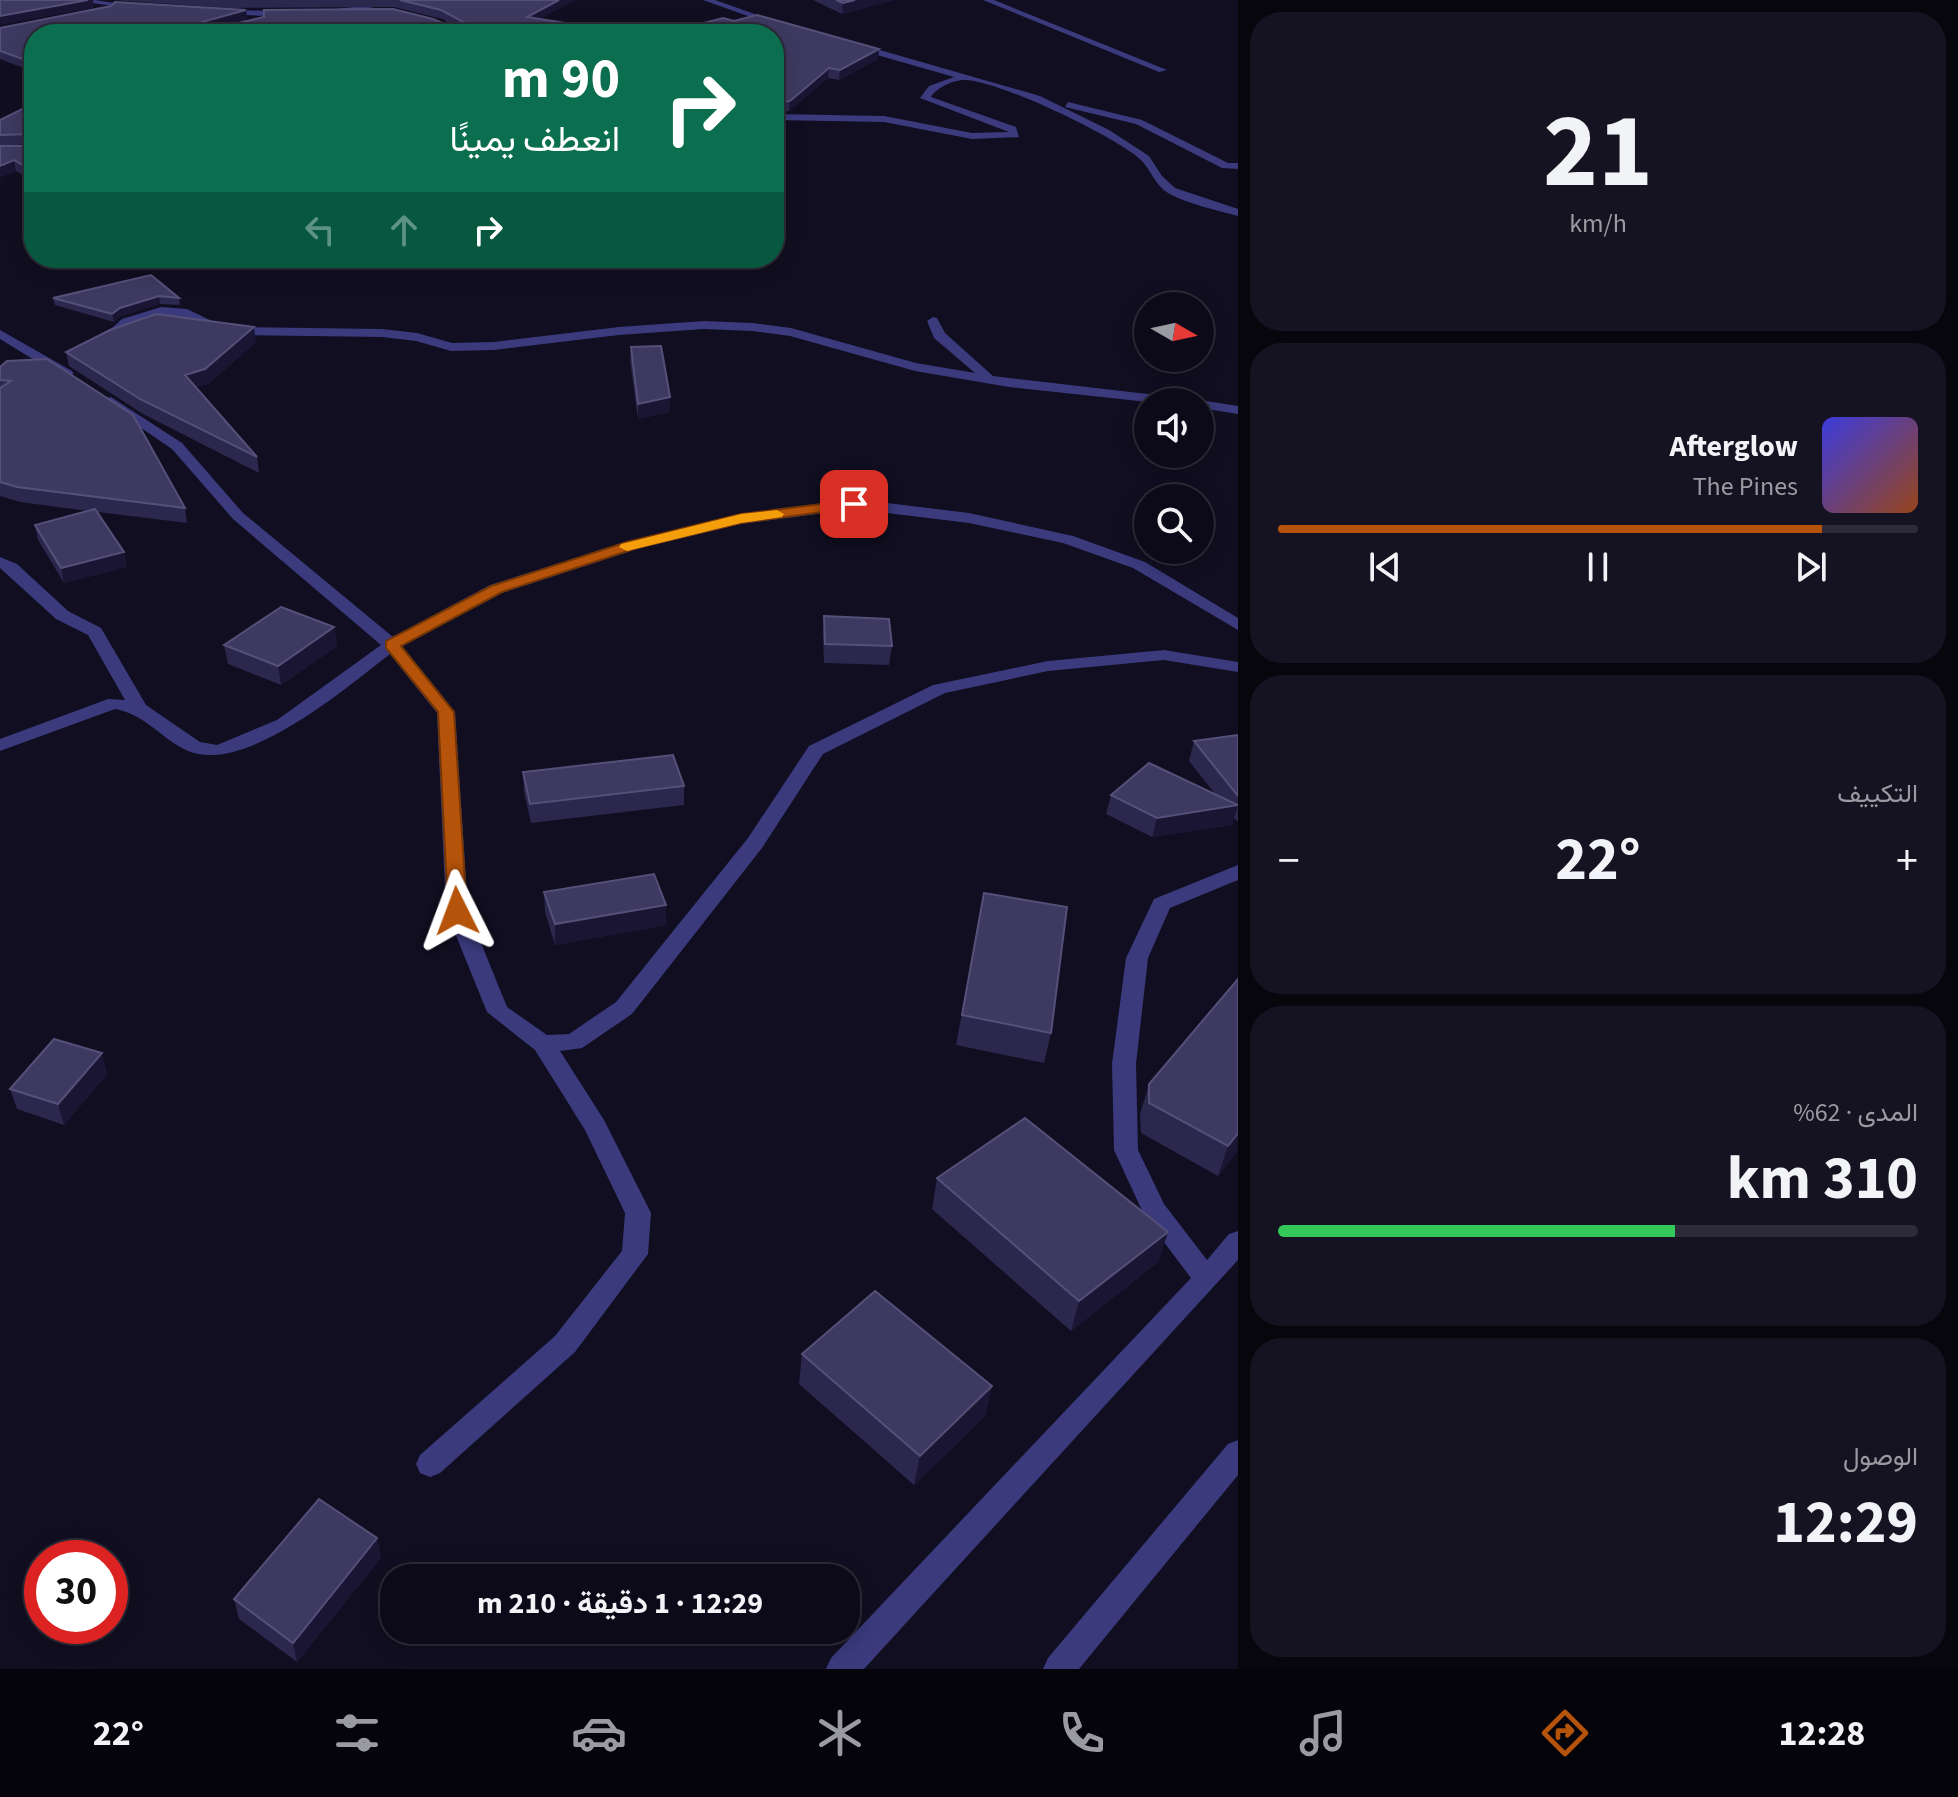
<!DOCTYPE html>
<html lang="ar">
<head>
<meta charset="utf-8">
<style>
  body { margin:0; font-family:"Source Sans 3",Vazirmatn,sans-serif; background:#151321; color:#f1f3f6; direction:rtl; height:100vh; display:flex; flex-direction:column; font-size:30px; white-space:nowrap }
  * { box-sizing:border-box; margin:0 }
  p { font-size:26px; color:#9a9aa2 }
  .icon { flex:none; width:44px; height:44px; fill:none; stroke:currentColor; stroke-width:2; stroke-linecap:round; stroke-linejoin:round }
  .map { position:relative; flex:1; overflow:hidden; direction:ltr }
  .side { display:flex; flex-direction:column; gap:12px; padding:12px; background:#07060d; width:720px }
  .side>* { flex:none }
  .top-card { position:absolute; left:24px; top:24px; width:760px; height:244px; border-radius:32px; box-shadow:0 4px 20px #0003,0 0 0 2px #2c2b37; direction:rtl; background:#0b6e4f; color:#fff; overflow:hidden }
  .needle { width:52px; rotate:99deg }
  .buttons { position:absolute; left:1134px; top:292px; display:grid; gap:16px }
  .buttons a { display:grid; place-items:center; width:80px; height:80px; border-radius:50%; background:#0c0a18; box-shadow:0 4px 20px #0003,0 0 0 2px #2c2b37; font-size:40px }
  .speed { position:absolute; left:24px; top:1540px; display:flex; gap:16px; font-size:40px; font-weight:700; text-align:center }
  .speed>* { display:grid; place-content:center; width:104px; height:104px; border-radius:50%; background:#0c0a18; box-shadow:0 4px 20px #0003,0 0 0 2px #2c2b37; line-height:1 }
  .speed .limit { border:12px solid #d22; background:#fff; color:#111 }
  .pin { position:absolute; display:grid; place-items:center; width:68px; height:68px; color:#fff; margin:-34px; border-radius:16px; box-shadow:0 4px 12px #0006 }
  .me { position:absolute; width:88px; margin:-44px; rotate:357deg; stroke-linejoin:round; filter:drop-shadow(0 0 6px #0008) }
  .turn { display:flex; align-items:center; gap:28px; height:168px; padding:0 32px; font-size:36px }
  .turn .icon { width:104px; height:104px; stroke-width:2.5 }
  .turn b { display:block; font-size:56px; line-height:68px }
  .lanes { display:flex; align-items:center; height:76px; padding:0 32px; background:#0003; justify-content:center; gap:40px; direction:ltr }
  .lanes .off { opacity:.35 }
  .big { font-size:60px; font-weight:700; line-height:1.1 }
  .side .card { flex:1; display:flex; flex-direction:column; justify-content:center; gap:12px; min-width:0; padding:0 28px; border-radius:32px; background:#151321 }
  .side .dial { align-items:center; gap:0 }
  .dial b { font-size:104px; line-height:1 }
  .song { display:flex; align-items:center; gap:24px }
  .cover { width:96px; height:96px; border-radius:12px; background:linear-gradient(135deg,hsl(240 70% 55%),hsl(20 70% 35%)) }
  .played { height:8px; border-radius:4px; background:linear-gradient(90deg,#b45309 85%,#2c2b37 85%) }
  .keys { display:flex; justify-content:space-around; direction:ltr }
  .heat { display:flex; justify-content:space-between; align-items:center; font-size:44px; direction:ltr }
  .charge { height:12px; border-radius:6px; background:linear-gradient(90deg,#34c759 62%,#2c2b37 0) }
  .trip { position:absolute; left:380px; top:1564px; width:480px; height:80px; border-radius:32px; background:#0c0a18; box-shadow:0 4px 20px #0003,0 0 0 2px #2c2b37; font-weight:700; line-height:80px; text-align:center; direction:rtl }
  .menu { display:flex; height:128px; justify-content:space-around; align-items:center; background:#05040a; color:#9a9aa2 }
  .menu .icon { width:56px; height:56px }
  .menu .active { color:#b45309 }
  .menu b { font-size:36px; color:#f1f3f6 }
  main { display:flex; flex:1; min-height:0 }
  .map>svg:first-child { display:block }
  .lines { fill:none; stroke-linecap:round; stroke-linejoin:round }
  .minor { fill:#3a3a7d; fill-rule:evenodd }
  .wall { fill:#2c274d }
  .shaded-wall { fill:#1a1533 }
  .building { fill:#3e3960; stroke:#555079; stroke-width:2 }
  .route { fill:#b45309; stroke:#753606; stroke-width:2 }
  .slow { fill:#f59e0b }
</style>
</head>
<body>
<main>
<section class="side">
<div class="card dial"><b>21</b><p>km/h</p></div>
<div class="card">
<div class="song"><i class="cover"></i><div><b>Afterglow</b><p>The Pines</p></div></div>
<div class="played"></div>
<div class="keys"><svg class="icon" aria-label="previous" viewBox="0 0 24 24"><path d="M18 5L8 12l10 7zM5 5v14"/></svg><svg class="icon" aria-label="pause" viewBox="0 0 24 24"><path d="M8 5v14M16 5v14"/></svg><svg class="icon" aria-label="next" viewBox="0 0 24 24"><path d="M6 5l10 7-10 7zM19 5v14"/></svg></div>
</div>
<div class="card"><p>التكييف</p>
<div class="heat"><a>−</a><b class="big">22°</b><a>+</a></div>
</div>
<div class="card"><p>المدى · 62%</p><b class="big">310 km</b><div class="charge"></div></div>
<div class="card"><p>الوصول</p><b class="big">12:29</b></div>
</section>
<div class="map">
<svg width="1238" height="1669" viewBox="0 0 1238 1669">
  <rect width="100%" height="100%" fill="#100e20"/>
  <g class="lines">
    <!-- minor -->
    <g class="minor">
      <polygon points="68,0 95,0 142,7 138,9"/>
      <polygon points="703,0 715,0 783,24 776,26"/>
      <polygon points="983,0 994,0 1167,70 1159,72"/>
      <polygon points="363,6 401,13 397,15 363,10 322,13 318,11"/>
      <polygon points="222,10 290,11 294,14 290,17 219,14"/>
      <path d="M852,42L1040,96L1109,130L1149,156L1162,176L1175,188L1238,209V216C1216,210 1188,204 1168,193C1155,185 1151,170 1141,160C1118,138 993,77 962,80C952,81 936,88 931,97L1016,127L1019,137L972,139L884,122L774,120V114L884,116L972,133L1009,132L920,98L929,86L954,77L849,47Z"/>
      <polygon points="1068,102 1142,120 1228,163 1238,163 1238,169 1222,168 1136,124 1065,107"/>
      <polygon points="161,307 187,309 216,323 243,327 382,329 417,333 452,343 494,342 619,327 704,321 752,323 791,328 916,363 975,373 934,338 927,321 933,317 937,318 945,333 993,376 1182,398 1189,402 1148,402 1009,387 915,371 790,336 752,331 704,329 619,335 494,350 451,351 416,341 382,337 243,335 208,329 184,317 162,315 130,325 107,345 96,342 122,319"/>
      <polygon points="0,330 72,371 74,374 62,377 0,339"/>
      <path d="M111,397L182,443L243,513L393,637L490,585L626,542L741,514L854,499L969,513L1073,536L1145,562L1238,618V630L1133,568L1063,543L969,523L854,509L741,524L637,549L502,593L402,646L455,712L468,911L507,1007L547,1035L569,1034L616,1002L748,838L809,746L933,685L1048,661L1164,650L1238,662V672L1164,660L1048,671L945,693L823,754L762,848L632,1014L582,1048L560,1051L604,1120L651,1213L648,1254L575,1352L440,1473L430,1477L420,1473L416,1464L420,1455L555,1336L622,1251L625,1213L585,1130L535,1050L487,1012L446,911L437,713L390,654C347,687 245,775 188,751C161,739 147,715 115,709L0,751V739L108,699L125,700L88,635L56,619L0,568V557L17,564L68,611L101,628L146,705L200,742L217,745L277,720L381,645L233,519L172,449L106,404V398Z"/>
      <polygon points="1200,400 1238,406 1238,414 1200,408 1200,402 1194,402"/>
      <polygon points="1238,865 1238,880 1170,908 1148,958 1136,1064 1138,1150 1164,1204 1207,1260 1229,1234 1238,1231 1238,1260 864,1669 826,1669 831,1658 1191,1278 1145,1217 1114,1150 1112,1064 1126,958 1154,899"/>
      <polygon points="1238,1440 1238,1475 1079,1669 1043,1669 1048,1658 1228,1444"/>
    </g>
  </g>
  <!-- wall -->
  <g class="wall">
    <polygon points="112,0 574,0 540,19 636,34 34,34 34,72 0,59 0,28 246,10 247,19 215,28 458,28 442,19 394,7 229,8"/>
    <polygon points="813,0 895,0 842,14"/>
    <polygon points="757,15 879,49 878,59 839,80 828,78 789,111 774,112 776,113 776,123 774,125 774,34 638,34 666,27 677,30 723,18 734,21"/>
    <polygon points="34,103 34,181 16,171 0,177 0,146 32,146 33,144 0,146 0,120"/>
    <polygon points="151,275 179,298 180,305 160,304 121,316 114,322 55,305 53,298"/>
    <polygon points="256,342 208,384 196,387 257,457 259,473 143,414 69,366 66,352"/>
    <polygon points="631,347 670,412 638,419 630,361"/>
    <polygon points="0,367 185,508 187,523 98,512 124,552 127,567 64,583 38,540 35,525 88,511 20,502 0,496"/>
    <polygon points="824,616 892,646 889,665 824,663 823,635"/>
    <polygon points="334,627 337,646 281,685 228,664 224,645"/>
    <polygon points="1238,735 1238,822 1234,818 1232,825 1152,837 1106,814 1111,795 1216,795 1189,761 1194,741"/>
    <polygon points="523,772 684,786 684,805 531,823 524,792"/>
    <polygon points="544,892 666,905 666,925 555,945 545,912"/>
    <polygon points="984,893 1051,1033 1044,1063 956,1045"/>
    <polygon points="1238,979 1238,1150 1218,1176 1141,1133 1140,1114 1149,1084"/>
    <polygon points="107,1074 64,1125 17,1109 10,1089"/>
    <polygon points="937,1178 1168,1232 1158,1262 1071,1331 932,1209"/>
    <polygon points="802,1354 992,1386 985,1416 914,1485 799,1384"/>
    <polygon points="377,1538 381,1558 297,1662 239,1619 234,1599"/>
  </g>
  <!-- shaded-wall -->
  <g class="shaded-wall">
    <polygon points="88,0 93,0 94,8 0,25 0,16"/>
    <polygon points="559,0 574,0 528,26 527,17"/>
    <polygon points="855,0 895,0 842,14 843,3"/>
    <polygon points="246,10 247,19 203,31 201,27 202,22"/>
    <polygon points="879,49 878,59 839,80 840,70"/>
    <polygon points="829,68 828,78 789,111 790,101"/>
    <polygon points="14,160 16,171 0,177 0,166"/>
    <polygon points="159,296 160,304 121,316 114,322 112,314 120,308"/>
    <polygon points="254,327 256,342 208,384 188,390 185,375"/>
    <polygon points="670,397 670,412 638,419 638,404"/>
    <polygon points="124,552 127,567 64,583 61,568"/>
    <polygon points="334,627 337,646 281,685 278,666"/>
    <polygon points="1238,805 1232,825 1152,837 1157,818"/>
    <polygon points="666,905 666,925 555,945 555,924"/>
    <polygon points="102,1053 107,1074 64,1125 58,1104"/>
    <polygon points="1238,1133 1238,1150 1218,1176 1228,1146"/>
    <polygon points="1168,1232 1158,1262 1071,1331 1079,1301"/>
    <polygon points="992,1386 985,1416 914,1485 920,1456"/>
    <polygon points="377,1538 381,1558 297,1662 293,1643"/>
  </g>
  <!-- building -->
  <g class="building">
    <polygon points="0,0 88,0 0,16"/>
    <polygon points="400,0 559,0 527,17 636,34 34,34 34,63 0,51 0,28 111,6 115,2 246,10 202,22 201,27 217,28 264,17 264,10 393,9 433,19 454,28 465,28 467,24 441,10"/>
    <polygon points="836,0 855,0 843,3"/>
    <polygon points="757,15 879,49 840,70 829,68 790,101 774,102 774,34 638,34 666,27 677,30 723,18 734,21"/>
    <polygon points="34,103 34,140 32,134 0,135 0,120"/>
    <polygon points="34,143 34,171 14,160 0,166 0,146 32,146"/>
    <polygon points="151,275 179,298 159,296 120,308 112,314 53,298"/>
    <polygon points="156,314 254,327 205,369 185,375 257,457 140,399 66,352 110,330"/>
    <polygon points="661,346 670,397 638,404 631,347"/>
    <polygon points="47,359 133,415 185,508 17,487 0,482 0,388 11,381 0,380 0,367 7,361"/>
    <polygon points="95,509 124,552 61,568 35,525"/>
    <polygon points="281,607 334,627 278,666 224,645"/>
    <polygon points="824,616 889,619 892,646 825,644"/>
    <polygon points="1238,735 1238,796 1194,741"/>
    <polygon points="673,755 684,786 530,804 523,772"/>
    <polygon points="1149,763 1238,805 1157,818 1111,795"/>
    <polygon points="654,874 666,905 555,924 544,892"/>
    <polygon points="984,893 1067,907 1051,1033 962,1015"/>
    <polygon points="1238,979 1238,1133 1228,1146 1149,1103 1149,1084"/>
    <polygon points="54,1039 102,1053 58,1104 10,1089"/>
    <polygon points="1025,1118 1168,1232 1079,1301 937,1178"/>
    <polygon points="875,1291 992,1386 920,1456 802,1354"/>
    <polygon points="319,1499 377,1538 293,1643 234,1599"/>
  </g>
  <!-- route -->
  <polygon class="route" points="854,500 861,504 859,507 741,523 637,548 502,592 401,646 454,712 467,911 464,915 450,915 448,911 438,712 386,648 386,641 491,586 627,542 741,514"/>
  <!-- slow -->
  <polygon class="slow" points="777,510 784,514 782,517 741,523 627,551 619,547 621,544 741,514"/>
</svg>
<div class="buttons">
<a><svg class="needle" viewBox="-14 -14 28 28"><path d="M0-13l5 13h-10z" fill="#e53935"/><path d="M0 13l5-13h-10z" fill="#9a9aa2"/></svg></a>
<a><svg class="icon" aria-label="sound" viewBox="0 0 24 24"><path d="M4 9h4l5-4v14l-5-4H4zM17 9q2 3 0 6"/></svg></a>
<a><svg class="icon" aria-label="search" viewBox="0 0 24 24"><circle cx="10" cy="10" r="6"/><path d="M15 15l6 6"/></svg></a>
</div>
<div class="speed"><div class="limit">30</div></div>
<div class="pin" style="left:854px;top:504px;background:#d93025"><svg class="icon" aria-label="arrive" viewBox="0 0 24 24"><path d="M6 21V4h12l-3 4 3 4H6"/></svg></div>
<svg class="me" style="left:457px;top:911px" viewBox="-20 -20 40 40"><path d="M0-17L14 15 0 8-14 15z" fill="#b45309" stroke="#fff" stroke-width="4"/></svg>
<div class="trip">12:29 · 1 دقيقة · 210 m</div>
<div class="top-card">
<div class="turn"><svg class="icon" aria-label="right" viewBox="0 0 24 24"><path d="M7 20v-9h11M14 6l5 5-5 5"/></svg><div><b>90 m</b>انعطف يمينًا</div></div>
<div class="lanes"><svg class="icon off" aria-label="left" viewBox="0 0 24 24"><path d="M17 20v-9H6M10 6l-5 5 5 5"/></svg><svg class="icon off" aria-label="ahead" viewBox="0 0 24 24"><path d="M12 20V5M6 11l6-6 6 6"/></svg><svg class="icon" aria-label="right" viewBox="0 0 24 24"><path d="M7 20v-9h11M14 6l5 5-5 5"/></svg></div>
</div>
</div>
</main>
<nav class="menu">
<b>12:28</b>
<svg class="icon active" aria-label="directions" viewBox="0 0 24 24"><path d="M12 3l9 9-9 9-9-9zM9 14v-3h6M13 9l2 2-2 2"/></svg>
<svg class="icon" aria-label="music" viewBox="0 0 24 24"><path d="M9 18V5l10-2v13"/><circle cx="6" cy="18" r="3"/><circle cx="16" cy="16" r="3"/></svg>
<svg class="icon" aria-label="phone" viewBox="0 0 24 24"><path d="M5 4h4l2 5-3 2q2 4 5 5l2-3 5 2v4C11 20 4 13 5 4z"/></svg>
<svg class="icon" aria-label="climate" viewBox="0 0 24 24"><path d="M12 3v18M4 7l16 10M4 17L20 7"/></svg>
<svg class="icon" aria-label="car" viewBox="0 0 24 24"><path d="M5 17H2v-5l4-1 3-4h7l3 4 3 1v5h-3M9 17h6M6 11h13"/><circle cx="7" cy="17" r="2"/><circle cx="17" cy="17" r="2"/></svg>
<svg class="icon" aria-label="filters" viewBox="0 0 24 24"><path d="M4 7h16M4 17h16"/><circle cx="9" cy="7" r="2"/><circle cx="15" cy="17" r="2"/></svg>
<b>22°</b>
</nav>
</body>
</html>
